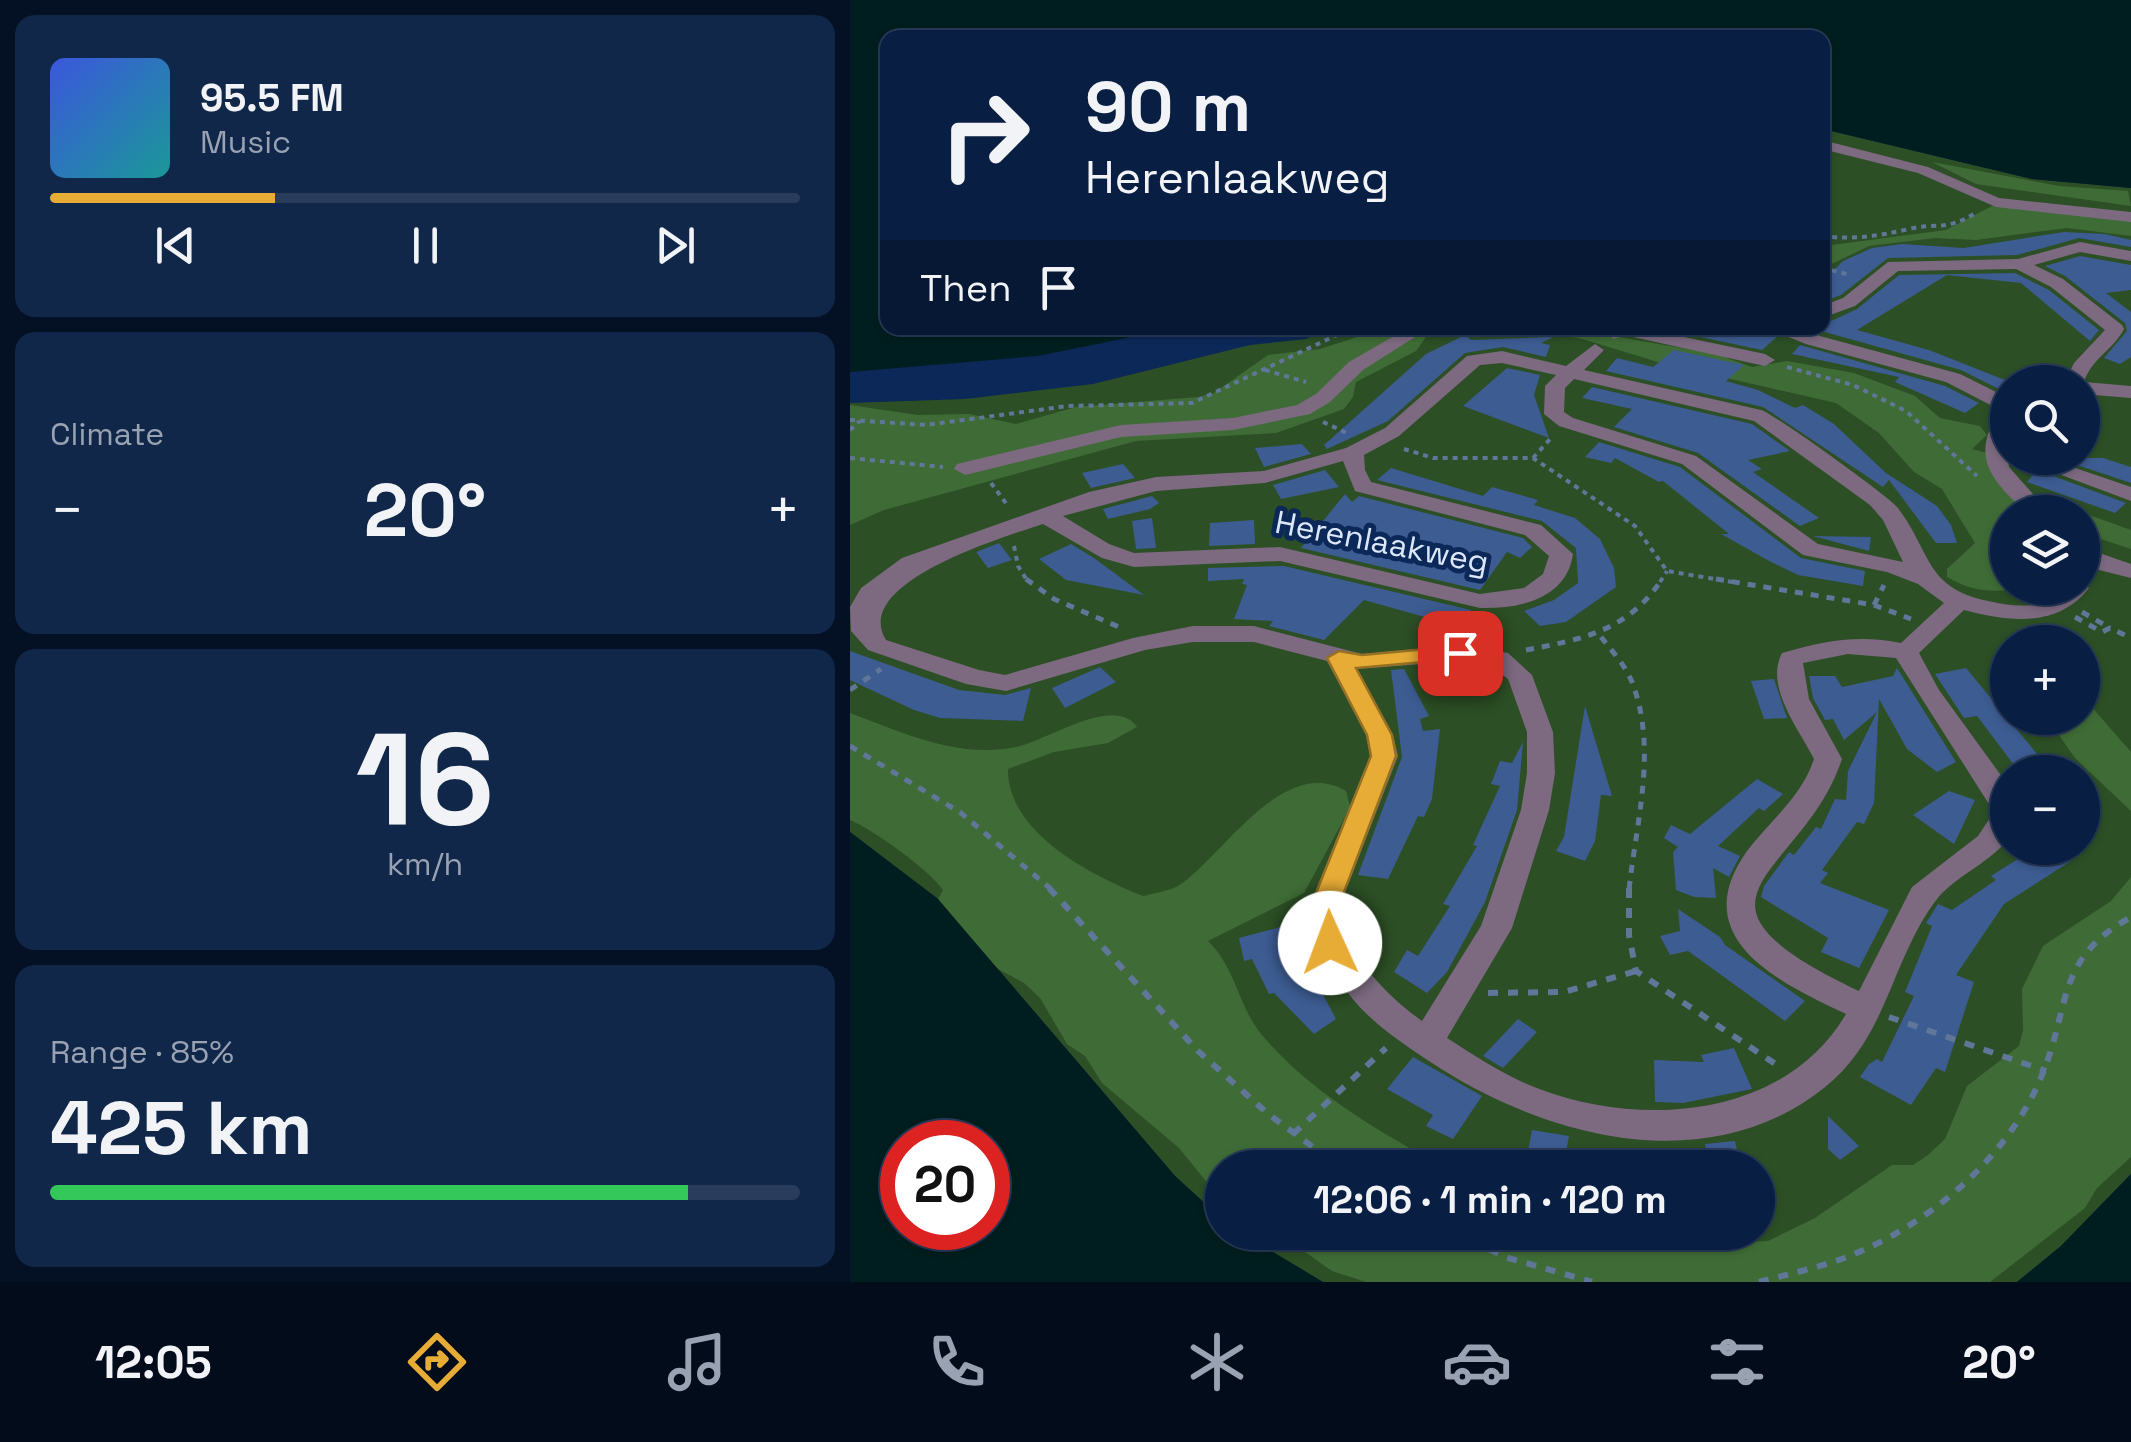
<!DOCTYPE html>
<html lang="en">
<head>
<meta charset="utf-8">
<style>
  body { margin:0; font-family:"Space Grotesk",sans-serif; background:#112749; color:#f1f3f6; height:100vh; display:flex; flex-direction:column; font-size:38px; white-space:nowrap }
  * { box-sizing:border-box; margin:0 }
  p { font-size:32px; color:#98a2b2 }
  .icon { flex:none; width:55px; height:55px; fill:none; stroke:currentColor; stroke-width:2; stroke-linecap:round; stroke-linejoin:round }
  .map { position:relative; flex:1; overflow:hidden }
  .details { display:flex; flex-direction:column; gap:15px; padding:15px; background:#041024; width:850px }
  .details>* { flex:none }
  .top-card { position:absolute; left:30px; top:30px; width:950px; height:305px; border-radius:20px; box-shadow:0 2px 8px #0004,0 0 0 2px #293c5b; background:#081e42; color:#f1f3f6; overflow:hidden }
  .fabs { position:absolute; left:1140px; top:365px; display:grid; gap:20px }
  .fabs a { display:grid; place-items:center; width:110px; height:110px; border-radius:50%; background:#081e42; box-shadow:0 2px 8px #0004,0 0 0 2px #293c5b; font-size:50px }
  .speed { position:absolute; left:30px; top:1120px; display:flex; gap:20px; font-size:50px; font-weight:700; text-align:center }
  .speed>* { display:grid; place-content:center; width:130px; height:130px; border-radius:50%; background:#081e42; box-shadow:0 2px 8px #0004,0 0 0 2px #293c5b; line-height:1 }
  .speed .limit { border:15px solid #d22; background:#fff; color:#111 }
  .pin { position:absolute; display:grid; place-items:center; width:85px; height:85px; color:#fff; margin:-42px; border-radius:20px; box-shadow:0 5px 15px #0006 }
  .me { position:absolute; width:110px; margin:-55px; rotate:358deg; stroke-linejoin:round; filter:drop-shadow(0 0 8px #0008) }
  .turn { display:flex; align-items:center; gap:35px; height:210px; padding:0 40px; font-size:45px }
  .turn .icon { width:130px; height:130px; stroke-width:2.5 }
  .turn b { display:block; font-size:70px; line-height:85px }
  .then { display:flex; align-items:center; height:95px; padding:0 40px; background:#0003; gap:20px; font-size:38px }
  .big { font-size:75px; font-weight:800; line-height:1.1 }
  .details .card { flex:1; display:flex; flex-direction:column; justify-content:center; gap:15px; min-width:0; padding:0 35px; border-radius:20px; background:#112749 }
  .details .dial { align-items:center; gap:0 }
  .dial b { font-size:130px; line-height:1 }
  .song { display:flex; align-items:center; gap:30px }
  .cover { width:120px; height:120px; border-radius:15px; background:linear-gradient(135deg,hsl(230 70% 55%),hsl(180 70% 35%)) }
  .played { height:10px; border-radius:5px; background:linear-gradient(90deg,#e7ac36 30%,#293c5b 30%) }
  .keys { display:flex; justify-content:space-around; direction:ltr }
  .heat { display:flex; justify-content:space-between; align-items:center; font-size:55px; direction:ltr }
  .charge { height:15px; border-radius:8px; background:linear-gradient(90deg,#34c759 85%,#293c5b 0) }
  .trip { position:absolute; left:355px; top:1150px; width:570px; height:100px; border-radius:50px; background:#081e42; box-shadow:0 2px 8px #0004,0 0 0 2px #293c5b; font-weight:800; line-height:100px; text-align:center }
  .tab-bar { display:flex; height:160px; justify-content:space-around; align-items:center; background:#030c1a; color:#98a2b2 }
  .tab-bar .icon { width:70px; height:70px }
  .tab-bar .on { color:#e7ac36 }
  .tab-bar b { font-size:45px; color:#f1f3f6 }
  main { display:flex; flex:1; min-height:0 }
  .map>svg:first-child { display:block }
  .green { fill:#2c4f25; fill-rule:evenodd }
  .forest { fill:#3f6c36 }
  .water { fill:#001e1f; fill-rule:evenodd }
  .building { fill:#3d5c92 }
  .lines { fill:none; stroke-linecap:round; stroke-linejoin:round }
  .path-far2 { stroke:#61779a; stroke-width:4; stroke-dasharray:5 5; stroke-linecap:butt }
  .path-far1 { stroke:#61779a; stroke-width:5; stroke-dasharray:8 8; stroke-linecap:butt }
  .path { stroke:#61779a; stroke-width:6; stroke-dasharray:10 10; stroke-linecap:butt }
  .minor { fill:#7d6a81; fill-rule:evenodd }
  .route { fill:#e7ac36; stroke:#967023; stroke-width:2.5 }
  .labels { text-anchor:middle; dominant-baseline:central; stroke-width:10; stroke-linejoin:round; paint-order:stroke }
  .street-label { font-size:32px; fill:#dce8fa; stroke:#0b2858 }
</style>
</head>
<body>
<main>
<section class="details">
<div class="card">
<div class="song"><i class="cover"></i><div><b>95.5 FM</b><p>Music</p></div></div>
<div class="played"></div>
<div class="keys"><svg class="icon" aria-label="previous" viewBox="0 0 24 24"><path d="M18 5L8 12l10 7zM5 5v14"/></svg><svg class="icon" aria-label="pause" viewBox="0 0 24 24"><path d="M8 5v14M16 5v14"/></svg><svg class="icon" aria-label="next" viewBox="0 0 24 24"><path d="M6 5l10 7-10 7zM19 5v14"/></svg></div>
</div>
<div class="card"><p>Climate</p>
<div class="heat"><a>−</a><b class="big">20°</b><a>+</a></div>
</div>
<div class="card dial"><b>16</b><p>km/h</p></div>
<div class="card"><p>Range · 85%</p><b class="big">425 km</b><div class="charge"></div></div>
</section>
<div class="map">
<svg width="1281" height="1282" viewBox="0 0 1281 1282">
  <rect width="100%" height="100%" fill="#0b2858"/>
  <!-- green -->
  <path class="green" d="M973,129L1182,179L1281,188V1174L1211,1246L1167,1282H473L391,1233L908,1232V1168H372V1219L325,1176L88,899L0,832V403L115,399L243,384L400,345L456,339L483,328H972ZM1158,382H1232V458H1158ZM1158,512H1232V588H1158ZM1158,642H1232V718H1158ZM1158,772H1232V848H1158Z"/>
  <!-- forest -->
  <g class="forest">
    <polygon points="1082,162 1209,186 1278,191 1281,206 1126,184"/>
    <polygon points="1144,205 1281,220 1281,236 1217,228 1126,240 1085,238 1019,246 973,268 974,246 1096,230"/>
    <polygon points="535,328 597,328 578,334 566,351 506,382 503,397 494,409 426,433 286,441 34,510 0,525 0,405 68,415 119,414 166,424 226,407 348,397 364,393 418,355 470,349"/>
    <path d="M642,328H753L769,337L866,354L902,367L937,361L1004,373L1065,396L1090,418L1130,426L1137,435L1122,449L1159,459L1158,476L1178,493L1281,530V549L1233,533L1232,512H1158V588H1178C1146,592 1126,594 1097,577V569L1125,543L1092,489L1064,472L1029,433L986,403L811,363L729,338Z"/>
    <polygon points="1233,697 1281,752 1281,811 1225,758 1197,718 1232,718"/>
    <path d="M0,713C54,733 108,759 166,747C199,740 264,694 287,727L258,743L204,752L158,769C157,833 242,876 293,896C305,893 321,891 331,884C374,854 434,754 496,791L500,806L495,817L454,893L358,941C386,968 388,1006 412,1035C460,1092 530,1132 594,1167L372,1168V1201L329,1148L252,1083L235,1056L217,1044L190,998L174,983L135,962L88,899L93,890C78,869 24,830 0,820Z"/>
    <polygon points="1281,877 1281,1157 1247,1188 1235,1208 1140,1282 516,1282 482,1271 428,1233 774,1232 825,1244 918,1241 965,1218 1042,1165 1063,1165 1078,1155 1095,1139 1117,1086 1169,1046 1173,1030 1172,989 1193,946 1261,901"/>
  </g>
  <!-- water -->
  <g class="water">
    <polygon points="0,0 1281,0 1281,188 1182,179 973,129 972,38 38,38 38,328 325,328 188,356 0,372"/>
    <path d="M0,832L88,899L325,1176L372,1219V1232L391,1233L473,1282H0ZM52,1142H138V1228H52Z"/>
    <polygon points="1281,1174 1281,1282 1167,1282 1211,1246"/>
  </g>
  <!-- building -->
  <g class="building">
    <polygon points="1214,232 1255,234 1281,240 1281,247 1229,238 1167,255 1038,258 991,295 972,302 972,282 993,261 1022,248 1052,244 1114,248"/>
    <polygon points="1230,256 1281,265 1281,290 1256,293 1281,312 1281,357 1270,364 1254,358 1277,331 1275,323 1215,276 1195,266"/>
    <polygon points="1165,273 1199,290 1249,330 1240,341 1171,283 1097,275 1007,330 1079,350 1160,382 1149,389 1111,370 964,329 1007,309 1049,275"/>
    <polygon points="850,328 905,328 930,334 912,350 841,335"/>
    <polygon points="615,335 621,340 703,337 691,343 700,345 696,357 653,347 615,353 538,421 477,449 474,445 576,354"/>
    <polygon points="950,345 1095,386 1129,403 1115,413 1045,382 1049,377 942,354"/>
    <polygon points="824,350 894,365 876,381 908,390 945,408 953,405 984,424 1036,473 1087,506 1101,525 1107,543 1086,543 1039,480 1033,487 913,407 756,371 767,358 803,367"/>
    <polygon points="657,368 690,375 684,395 699,438 613,406"/>
    <polygon points="742,387 902,424 940,451 898,460 912,469 903,472 969,518 950,526 848,453 764,427 782,409 732,398"/>
    <polygon points="749,442 830,467 951,558 1015,571 1013,586 948,575 921,562 871,534 879,534 813,481 809,482 765,458 761,463 735,457"/>
    <polygon points="452,444 461,454 414,467 405,448"/>
    <polygon points="1206,458 1253,458 1281,467 1281,483"/>
    <polygon points="273,464 285,478 241,488 232,473"/>
    <polygon points="541,468 633,496 642,487 688,500 684,505 725,518 750,539 764,568 766,587 716,622 690,626 674,611 704,600 728,583 726,548 692,521 527,480"/>
    <polygon points="475,470 489,487 431,499 423,485"/>
    <polygon points="1187,470 1276,503 1265,513 1177,482"/>
    <polygon points="495,494 502,502 509,496 673,538 682,547 670,558 657,552 630,590 451,548"/>
    <polygon points="302,496 309,503 300,509 258,519 253,509"/>
    <polygon points="302,518 306,548 286,549 282,521"/>
    <polygon points="404,520 405,544 359,546 360,523"/>
    <polygon points="963,536 1021,537 1019,551"/>
    <polygon points="149,543 162,560 138,568 126,552"/>
    <polygon points="221,544 244,558 294,595 216,580 189,559"/>
    <polygon points="434,566 621,610 610,627 514,600 474,640 419,626 423,621 384,619 397,585 392,584 394,579 358,581 358,568"/>
    <polygon points="0,651 109,690 155,695 181,688 173,721 90,718 64,710 0,680"/>
    <polygon points="250,667 266,682 215,708 202,688"/>
    <polygon points="1047,668 1106,762 1087,772 1057,749 1029,699 1024,803 1014,824 1007,822 972,870 978,873 970,883 1039,910 1009,968 971,952 978,938 911,897 914,886 939,852 944,855 966,827 971,829 985,799 996,800 998,771 1027,712 994,740 983,719 975,720 963,698 959,676 985,676 992,687 1043,676"/>
    <polygon points="1116,668 1192,760 1164,765 1127,716 1114,718 1085,674"/>
    <polygon points="554,669 579,716 570,719 573,731 590,729 582,799 574,817 568,816 538,879 508,875 552,757 541,670"/>
    <polygon points="924,679 937,718 914,719 901,681"/>
    <polygon points="735,706 762,796 751,795 745,841 735,861 706,851 714,837"/>
    <polygon points="673,742 667,810 635,902 597,972 577,993 544,972 557,950 568,956 600,906 593,904 627,846 623,845 650,786 641,784 650,761 662,763"/>
    <polygon points="907,779 933,794 914,811 909,808 868,846 890,856 879,877 863,868 866,898 844,897 826,890 823,852 828,847 814,838 821,825 840,834"/>
    <polygon points="1099,791 1125,800 1104,844 1063,815"/>
    <polygon points="1177,848 1190,848 1221,861 1154,904 1106,975 1124,982 1095,1072 1086,1068 1061,1105 1010,1077 1019,1064 1027,1059 1032,1062 1064,996 1055,992 1082,926 1076,923 1088,904 1102,910 1146,880 1141,876 1171,857"/>
    <polygon points="828,909 870,937 875,945 955,1001 935,1021 838,951 820,955 810,936 830,931"/>
    <polygon points="445,923 460,970 486,1019 464,1034 424,993 419,994 402,959 394,961 389,938"/>
    <polygon points="668,1019 687,1032 653,1068 633,1056"/>
    <polygon points="884,1048 902,1089 833,1103 805,1102 804,1060 854,1062 851,1055"/>
    <polygon points="563,1057 632,1096 603,1139 576,1126 583,1115 537,1089"/>
    <polygon points="978,1116 1009,1146 990,1160 978,1149"/>
    <polygon points="682,1130 719,1136 713,1168 675,1168"/>
    <polygon points="885,1141 891,1168 860,1168 855,1144"/>
  </g>
  <g class="lines">
    <!-- path-far2 -->
    <g class="path-far2">
      <path d="M972,236C1003,240 1029,236 1059,229C1088,222 1096,232 1127,212"/>
      <polyline points="972,242 980,227"/>
      <polyline points="972,268 1001,275"/>
      <polyline points="937,367 1003,385 1056,411 1127,476"/>
      <polyline points="415,370 456,382"/>
      <polyline points="0,420 76,425 218,406 342,403 502,328"/>
      <polyline points="473,422 499,434"/>
      <polyline points="0,430 10,421"/>
      <polyline points="554,449 583,458 683,458 785,526 817,571 882,582"/>
      <polyline points="0,458 93,467"/>
      <polyline points="683,458 701,438"/>
      <polyline points="141,483 158,506"/>
      <polyline points="164,546 168,566 178,582"/>
      <polyline points="810,582 817,571"/>
    </g>
    <!-- path-far1 -->
    <g class="path-far1">
      <polyline points="176,579 204,599 269,627"/>
      <polyline points="866,579 1024,605 1061,619"/>
      <polyline points="1024,605 1034,585"/>
      <polyline points="1232,612 1260,628"/>
      <polyline points="1225,617 1252,632 1260,628 1281,638"/>
      <path d="M751,637C762,651 775,665 782,682C808,749 786,822 779,890"/>
      <path d="M676,650C733,639 778,631 812,579"/>
      <polyline points="0,690 31,669"/>
      <polyline points="0,746 111,813 202,890"/>
    </g>
    <!-- path -->
    <g class="path">
      <polyline points="199,888 348,1051 417,1113 491,1168"/>
      <polyline points="779,888 779,935 786,971 927,1065"/>
      <polyline points="638,993 714,992 786,971"/>
      <polyline points="1039,1017 1196,1071"/>
      <polyline points="443,1134 536,1048"/>
      <polyline points="603,1232 655,1257 742,1282"/>
      <path d="M909,1282C938,1274 968,1268 997,1257C1079,1225 1159,1157 1192,1075C1221,1005 1205,959 1281,917"/>
    </g>
    <!-- minor -->
    <g class="minor">
      <polygon points="972,140 1078,167 1149,198 1281,212 1281,222 1146,207 1068,173 972,149"/>
      <path d="M1230,242L1281,251V261L1230,252L1184,265L1213,279L1272,325L1274,329C1264,349 1240,360 1234,382L1281,386V398L1232,394V382H1215L1224,363L1255,330L1201,287L1166,269L1048,271L1005,306L972,318V306L993,298L1038,262L1168,259Z"/>
      <polygon points="558,328 579,328 513,370 480,402 460,414 383,430 271,437 115,475 104,469 107,464 271,425 383,418 447,405 466,394 499,362"/>
      <polygon points="761,328 791,328 915,354 925,360 915,366 774,335 764,339 755,333"/>
      <path d="M937,328H955L970,336L1110,374L1158,398L1155,442L1159,467L1199,512H1176C1140,479 1120,456 1150,410L1096,382L956,344L936,336Z"/>
      <path d="M745,344L754,350L734,370L911,410C923,413 1038,496 1047,507C1081,550 1074,588 1138,601C1155,605 1175,608 1192,603C1211,597 1209,588 1232,588V582L1239,588C1208,628 1159,622 1114,610L1069,653L1089,690L1158,785V839C1137,866 1103,876 1084,903C1040,964 1037,1038 974,1088C856,1182 691,1136 579,1061C549,1041 520,1022 498,993C479,969 466,942 457,913L520,756L517,735L477,661L404,642H343L295,650L156,691L116,684L18,650L1,631L0,607L11,588L52,558L239,492L306,477L414,471L496,448L535,428L617,356L652,351L716,366ZM652,363L706,375L695,386L694,414L709,426L832,464L953,555L1037,572L1068,584L1094,603L1051,643C1009,634 972,641 932,653C914,687 950,730 964,759C951,798 921,819 897,851C835,938 928,982 996,1014C936,1117 794,1128 692,1090C658,1078 627,1057 597,1038L662,928L699,810L705,773L703,732L682,675L658,653L610,645L512,654L404,626H343L283,638L155,675L129,670L36,640C0,582 157,536 193,524L252,558L284,567L430,561L630,608C669,609 717,599 723,554L691,525L521,482L515,470L514,455L549,436L630,365ZM724,379L904,421L1020,505L1033,520L1053,562L968,544L846,456L723,418L714,412L715,388ZM493,461L505,491L675,535L699,556L693,574L674,588L630,594L430,547L284,553L259,544L213,516L306,491L415,483ZM998,654L1046,658L1144,812L1128,836L1062,887L1009,991C809,896 952,879 992,759L959,699L953,663ZM610,661L641,666L658,679L677,732V773L671,810L631,926L572,1021C532,992 504,960 487,913L548,756L543,735L507,669Z"/>
      <polygon points="1166,458 1196,458 1281,487 1281,501"/>
      <polygon points="1232,547 1281,564 1281,578 1233,566"/>
    </g>
  </g>
  <!-- route -->
  <polygon class="route" points="610,646 621,653 618,658 506,668 542,735 546,756 486,913 495,943 491,951 470,951 458,913 521,756 517,735 477,658 489,651 512,655"/>
  <g class="labels">
    <!-- street labels -->
    <g class="street-label">
      <text transform="translate(532 542) rotate(11)">Herenlaakweg</text>
    </g>
  </g>
</svg>
<div class="fabs">
<a><svg class="icon" aria-label="search" viewBox="0 0 24 24"><circle cx="10" cy="10" r="6"/><path d="M15 15l6 6"/></svg></a>
<a><svg class="icon" aria-label="layers" viewBox="0 0 24 24"><path d="M12 4l9 5-9 5-9-5zM3 14l9 5 9-5"/></svg></a>
<a>+</a>
<a>−</a>
</div>
<div class="speed"><div class="limit">20</div></div>
<div class="pin" style="left:610px;top:653px;background:#d93025"><svg class="icon" aria-label="arrive" viewBox="0 0 24 24"><path d="M6 21V4h12l-3 4 3 4H6"/></svg></div>
<svg class="me" style="left:480px;top:943px" viewBox="-20 -20 40 40"><circle r="19" fill="#fff"/><path d="M0-13L10 11 0 6-10 11z" fill="#e7ac36"/></svg>
<div class="trip">12:06 · 1 min · 120 m</div>
<div class="top-card">
<div class="turn"><svg class="icon" aria-label="right" viewBox="0 0 24 24"><path d="M7 20v-9h11M14 6l5 5-5 5"/></svg><div><b>90 m</b>Herenlaakweg</div></div>
<div class="then">Then<svg class="icon" aria-label="arrive" viewBox="0 0 24 24"><path d="M6 21V4h12l-3 4 3 4H6"/></svg></div>
</div>
</div>
</main>
<nav class="tab-bar">
<b>12:05</b>
<svg class="icon on" aria-label="directions" viewBox="0 0 24 24"><path d="M12 3l9 9-9 9-9-9zM9 14v-3h6M13 9l2 2-2 2"/></svg>
<svg class="icon" aria-label="music" viewBox="0 0 24 24"><path d="M9 18V5l10-2v13"/><circle cx="6" cy="18" r="3"/><circle cx="16" cy="16" r="3"/></svg>
<svg class="icon" aria-label="phone" viewBox="0 0 24 24"><path d="M5 4h4l2 5-3 2q2 4 5 5l2-3 5 2v4C11 20 4 13 5 4z"/></svg>
<svg class="icon" aria-label="climate" viewBox="0 0 24 24"><path d="M12 3v18M4 7l16 10M4 17L20 7"/></svg>
<svg class="icon" aria-label="car" viewBox="0 0 24 24"><path d="M5 17H2v-5l4-1 3-4h7l3 4 3 1v5h-3M9 17h6M6 11h13"/><circle cx="7" cy="17" r="2"/><circle cx="17" cy="17" r="2"/></svg>
<svg class="icon" aria-label="filters" viewBox="0 0 24 24"><path d="M4 7h16M4 17h16"/><circle cx="9" cy="7" r="2"/><circle cx="15" cy="17" r="2"/></svg>
<b>20°</b>
</nav>
</body>
</html>
